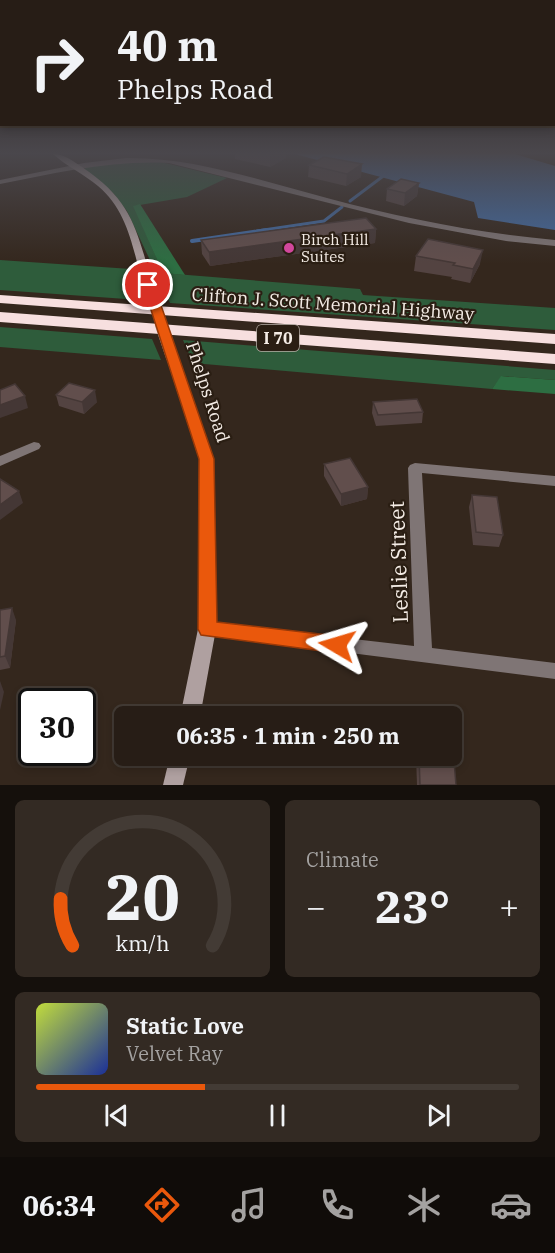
<!DOCTYPE html>
<html lang="en">
<head>
<meta charset="utf-8">
<style>
  body { margin:0; font-family:"IBM Plex Serif",serif; background:#332a23; color:#f1f3f6; height:100vh; display:flex; flex-direction:column; font-size:22px; white-space:nowrap }
  * { box-sizing:border-box; margin:0 }
  p { font-size:20px; color:#a4a2a1 }
  .icon { flex:none; width:33px; height:33px; fill:none; stroke:currentColor; stroke-width:2; stroke-linecap:round; stroke-linejoin:round }
  .map { position:relative; height:785px; overflow:hidden }
  .sheet { display:flex; flex-direction:column; gap:15px; padding:15px; background:#15100c; flex:1 }
  .sheet>* { flex:none }
  .guide { position:absolute; left:0px; top:0px; width:555px; height:126px; box-shadow:0 3px 9px #0003,0 0 0 2px #433b35; background:#271d16; color:#f1f3f6; overflow:hidden }
  .speed { position:absolute; left:18px; top:688px; display:flex; gap:12px; font-size:30px; font-weight:700; text-align:center }
  .speed>* { display:grid; place-content:center; width:78px; height:78px; border-radius:50%; background:#271d16; box-shadow:0 3px 9px #0003,0 0 0 2px #433b35; line-height:1 }
  .speed .limit { border:3px solid #111; border-radius:9px; background:#fff; color:#111 }
  .pin { position:absolute; display:grid; place-items:center; width:51px; height:51px; color:#fff; margin:-26px; border:3px solid #fff; border-radius:50%; box-shadow:0 2px 6px #0007 }
  .me { position:absolute; width:66px; margin:-33px; rotate:277deg; stroke-linejoin:round; filter:drop-shadow(0 0 4px #0008) }
  .turn { display:flex; align-items:center; gap:21px; height:126px; padding:0 18px; font-size:27px }
  .turn .icon { width:78px; height:78px; stroke-width:2.5 }
  .turn b { display:block; font-size:42px; line-height:51px }
  .big { font-size:45px; font-weight:800; line-height:1.1 }
  .sheet .tile { flex:1; display:flex; flex-direction:column; justify-content:center; gap:9px; min-width:0; padding:0 21px; border-radius:9px; background:#332a23 }
  .sheet .dial { align-items:center; gap:0 }
  .dial svg { height:156px; overflow:visible; fill:none; stroke:#433b35; stroke-width:7; stroke-linecap:round; text-anchor:middle }
  .dial text { fill:#f1f3f6; stroke:none }
  .song { display:flex; align-items:center; gap:18px }
  .cover { width:72px; height:72px; border-radius:9px; background:linear-gradient(135deg,hsl(70 70% 55%),hsl(230 70% 35%)) }
  .played { height:6px; border-radius:3px; background:linear-gradient(90deg,#ea580c 35%,#433b35 35%) }
  .keys { display:flex; justify-content:space-around; direction:ltr }
  .heat { display:flex; justify-content:space-between; align-items:center; font-size:33px; direction:ltr }
  .sheet .tiles { flex:1; display:grid; gap:15px; grid-template-columns:1fr 1fr }
  .tile:last-child { grid-column:span 2 }
  .trip { position:absolute; left:114px; top:706px; width:348px; height:60px; border-radius:9px; background:#271d16; box-shadow:0 3px 9px #0003,0 0 0 2px #433b35; font-weight:800; line-height:60px; text-align:center }
  .dock { display:flex; height:96px; justify-content:space-around; align-items:center; background:#100c09; color:#a4a2a1 }
  .dock .icon { width:42px; height:42px }
  .dock .current { color:#ea580c }
  .dock b { font-size:27px; color:#f1f3f6 }
  .map>svg:first-child { display:block }
  .green { fill:#2e5c3b }
  .forest { fill:#2d6e42 }
  .water { fill:#436aa0 }
  .lines { fill:none; stroke-linecap:round; stroke-linejoin:round }
  .stream-far1 { stroke:#436aa0; stroke-width:3 }
  .stream { stroke:#436aa0; stroke-width:4 }
  .street { fill:#7f7575; fill-rule:evenodd }
  .secondary { fill:#afa0a0; fill-rule:evenodd }
  .highway { fill:#f7dfdf; fill-rule:evenodd }
  .secondary-bridge-far1 { stroke:#afa0a0; stroke-width:10 }
  .secondary-bridge { stroke:#afa0a0; stroke-width:12 }
  .wall { fill:#534341 }
  .shaded-wall { fill:#443735 }
  .building { fill:#614e4c; stroke:#443735; stroke-width:1.5 }
  .route { fill:#ea580c; stroke:#983908; stroke-width:1.5 }
  .hotel-dot { fill:#d1479c; stroke:#2a1e13; stroke-width:2 }
  .labels { text-anchor:middle; dominant-baseline:central; stroke-width:4.5; stroke-linejoin:round; paint-order:stroke }
  .far-poi-label { font-size:15px; fill:#f4ece5; stroke:#2a1e13; text-anchor:start }
  .shield { fill:#2a1e13; stroke:#b7aea6; stroke-width:1.5 }
  .shield-label { font-size:16px; font-weight:bold; fill:#f4ece5 }
  .street-label { font-size:18px; fill:#f4ece5; stroke:#2a1e13 }
  .near-street-label { font-size:21px; fill:#f4ece5; stroke:#2a1e13 }
</style>
</head>
<body>
<div class="map">
<svg width="555" height="785" viewBox="0 0 555 785">
  <rect width="100%" height="100%" fill="#34271d"/>
  <!-- green -->
  <g class="green">
    <polygon points="110,162 161,162 227,178 187,197 134,206 163,273 360,289 363,295 555,308 555,330 170,303 127,211 114,194 84,168"/>
    <polygon points="0,260 131,269 140,300 0,290"/>
    <polygon points="0,327 152,339 161,360 0,347"/>
    <polygon points="183,340 555,370 555,380 502,376 492,389 193,363"/>
  </g>
  <!-- forest -->
  <g class="forest">
    <polygon points="140,204 185,275 163,273 133,206"/>
    <polygon points="501,376 555,380 555,394 492,389"/>
  </g>
  <!-- water -->
  <polygon class="water" points="295,154 515,154 555,166 555,230 478,218 474,202"/>
  <g class="lines">
    <!-- stream-far1 -->
    <g class="stream-far1">
      <polyline points="350,201 386,174"/>
      <polyline points="257,231 324,221 342,207"/>
    </g>
    <!-- stream -->
    <polyline class="stream" points="192,241 267,230"/>
    <!-- street -->
    <g class="street">
      <path d="M126,158C194,157 261,181 327,198C402,218 477,233 555,240V246L506,241L409,223L169,163C111,160 56,173 0,184V180L84,163Z"/>
      <polygon points="34,442 39,443 41,446 39,449 0,466 0,456"/>
      <polygon points="415,463 555,476 555,486 422,473 432,648 555,663 555,679 201,634 198,629 201,624 207,622 414,646 408,468 410,465"/>
    </g>
    <!-- secondary -->
    <g class="secondary">
      <path d="M53,154C64,154 73,161 82,167C134,202 136,230 153,285L151,287H145L143,285C133,249 128,211 98,186C84,174 66,166 53,154Z"/>
      <polygon points="172,354 178,357 213,459 216,629 200,717 180,717 198,629 199,459 166,357"/>
      <polygon points="170,756 190,756 183,785 163,785"/>
    </g>
    <!-- highway -->
    <g class="highway">
      <polygon points="0,295 555,334 555,344 0,303"/>
      <polygon points="0,312 555,354 555,364 0,322"/>
    </g>
    <!-- secondary-bridge-far1 -->
    <polyline class="secondary-bridge-far1" points="148,285 162,327"/>
    <!-- secondary-bridge -->
    <polyline class="secondary-bridge" points="161,325 172,357"/>
  </g>
  <!-- wall -->
  <g class="wall">
    <polygon points="235,154 286,154 286,158 270,167 235,159"/>
    <polygon points="309,165 361,177 346,186 308,177"/>
    <polygon points="419,183 417,196 404,206 386,201 387,189"/>
    <polygon points="376,229 375,243 210,266 202,254 201,240"/>
    <polygon points="416,256 480,264 470,283 451,279 452,277 414,271"/>
    <polygon points="56,395 97,402 84,414 59,406"/>
    <polygon points="373,402 423,412 422,423 376,426 372,413"/>
    <polygon points="324,464 368,487 367,499 341,506 324,476"/>
    <polygon points="472,495 503,535 499,547 473,545 469,507"/>
    <polygon points="0,610 16,620 10,668 0,670"/>
    <polygon points="416,756 452,756 456,785 417,785"/>
  </g>
  <!-- shaded-wall -->
  <g class="shaded-wall">
    <polygon points="271,154 286,154 286,158 270,167 270,155"/>
    <polygon points="362,164 361,177 346,186 347,174"/>
    <polygon points="419,183 417,196 404,206 405,193"/>
    <polygon points="376,229 375,243 210,266 209,252"/>
    <polygon points="483,250 480,264 470,283 473,269"/>
    <polygon points="95,390 97,402 84,414 82,402"/>
    <polygon points="25,396 28,408 0,418 0,405"/>
    <polygon points="368,487 367,499 341,506 341,494"/>
    <polygon points="19,491 23,503 0,520 0,505"/>
    <polygon points="12,608 16,620 10,668 5,656"/>
    <polygon points="0,681 4,692 0,710"/>
  </g>
  <!-- building -->
  <g class="building">
    <polygon points="324,157 362,164 347,174 309,165"/>
    <polygon points="401,179 419,183 405,193 387,189"/>
    <polygon points="366,218 376,229 209,252 201,240"/>
    <polygon points="428,239 483,250 473,269 453,265 455,263 416,256"/>
    <polygon points="69,383 95,390 82,402 56,395"/>
    <polygon points="15,384 25,396 0,405 0,390"/>
    <polygon points="417,399 423,412 378,415 373,402"/>
    <polygon points="350,458 368,487 341,494 324,464"/>
    <polygon points="0,479 19,491 0,505"/>
    <polygon points="472,495 497,497 503,535 476,532"/>
    <polygon points="12,608 5,656 0,657 0,610"/>
    <polygon points="452,748 453,748 456,785 420,785 419,756 452,756"/>
  </g>
  <!-- sky -->
  <linearGradient id="sky" x2="0" y2="1"><stop stop-color="#1d1510"/><stop offset="0.58" stop-color="#4a474c"/><stop offset="1" stop-color="#4a474c" stop-opacity="0"/></linearGradient>
  <rect width="555" height="264" fill="url(#sky)"/>
  <!-- route -->
  <polygon class="route" points="148,282 154,285 214,459 217,622 337,636 344,638 347,645 344,651 337,653 201,635 198,629 199,459 143,285"/>
  <!-- markers -->
  <circle class="hotel-dot" cx="289" cy="248" r="6"/>
  <g class="labels">
    <!-- far-poi labels -->
    <g class="far-poi-label">
      <text x="301" y="239">Birch Hill<tspan x="301" dy="17">Suites</tspan></text>
    </g>
    <!-- shield labels -->
    <rect class="shield" x="257" y="325" width="42" height="26" rx="4.5"/>
    <g class="shield-label">
      <text x="278" y="338">I 70</text>
    </g>
    <!-- street labels -->
    <g class="street-label">
      <text transform="translate(333 304) rotate(4)">Clifton J. Scott Memorial Highway</text>
      <text transform="translate(208 392) rotate(72)">Phelps Road</text>
    </g>
    <!-- near-street labels -->
    <g class="near-street-label">
      <text transform="translate(398 562) rotate(-92)">Leslie Street</text>
    </g>
  </g>
</svg>
<div class="speed"><div class="limit">30</div></div>
<div class="pin" style="left:148px;top:285px;background:#d93025"><svg class="icon" aria-label="arrive" viewBox="0 0 24 24"><path d="M6 21V4h12l-3 4 3 4H6"/></svg></div>
<svg class="me" style="left:337px;top:645px" viewBox="-20 -20 40 40"><path d="M0-17L14 15 0 8-14 15z" fill="#ea580c" stroke="#fff" stroke-width="4"/></svg>
<div class="trip">06:35 · 1 min · 250 m</div>
<div class="guide">
<div class="turn"><svg class="icon" aria-label="right" viewBox="0 0 24 24"><path d="M7 20v-9h11M14 6l5 5-5 5"/></svg><div><b>40 m</b>Phelps Road</div></div>
</div>
</div>
<section class="sheet">
<div class="tiles">
<div class="tile dial"><svg viewBox="0 0 100 80">
<path d="M14 69A42 42 0 1 1 86 69"/>
<path d="M14 69A42 42 0 0 1 8 45" stroke="#ea580c"/>
<text x="50" y="56" font-size="32" font-weight="700">20</text>
<text x="50" y="72" font-size="11">km/h</text>
</svg></div>
<div class="tile"><p>Climate</p>
<div class="heat"><a>−</a><b class="big">23°</b><a>+</a></div>
</div>
<div class="tile">
<div class="song"><i class="cover"></i><div><b>Static Love</b><p>Velvet Ray</p></div></div>
<div class="played"></div>
<div class="keys"><svg class="icon" aria-label="previous" viewBox="0 0 24 24"><path d="M18 5L8 12l10 7zM5 5v14"/></svg><svg class="icon" aria-label="pause" viewBox="0 0 24 24"><path d="M8 5v14M16 5v14"/></svg><svg class="icon" aria-label="next" viewBox="0 0 24 24"><path d="M6 5l10 7-10 7zM19 5v14"/></svg></div>
</div>
</div>
</section>
<nav class="dock">
<b>06:34</b>
<svg class="icon current" aria-label="directions" viewBox="0 0 24 24"><path d="M12 3l9 9-9 9-9-9zM9 14v-3h6M13 9l2 2-2 2"/></svg>
<svg class="icon" aria-label="music" viewBox="0 0 24 24"><path d="M9 18V5l10-2v13"/><circle cx="6" cy="18" r="3"/><circle cx="16" cy="16" r="3"/></svg>
<svg class="icon" aria-label="phone" viewBox="0 0 24 24"><path d="M5 4h4l2 5-3 2q2 4 5 5l2-3 5 2v4C11 20 4 13 5 4z"/></svg>
<svg class="icon" aria-label="climate" viewBox="0 0 24 24"><path d="M12 3v18M4 7l16 10M4 17L20 7"/></svg>
<svg class="icon" aria-label="car" viewBox="0 0 24 24"><path d="M5 17H2v-5l4-1 3-4h7l3 4 3 1v5h-3M9 17h6M6 11h13"/><circle cx="7" cy="17" r="2"/><circle cx="17" cy="17" r="2"/></svg>
</nav>
</body>
</html>
